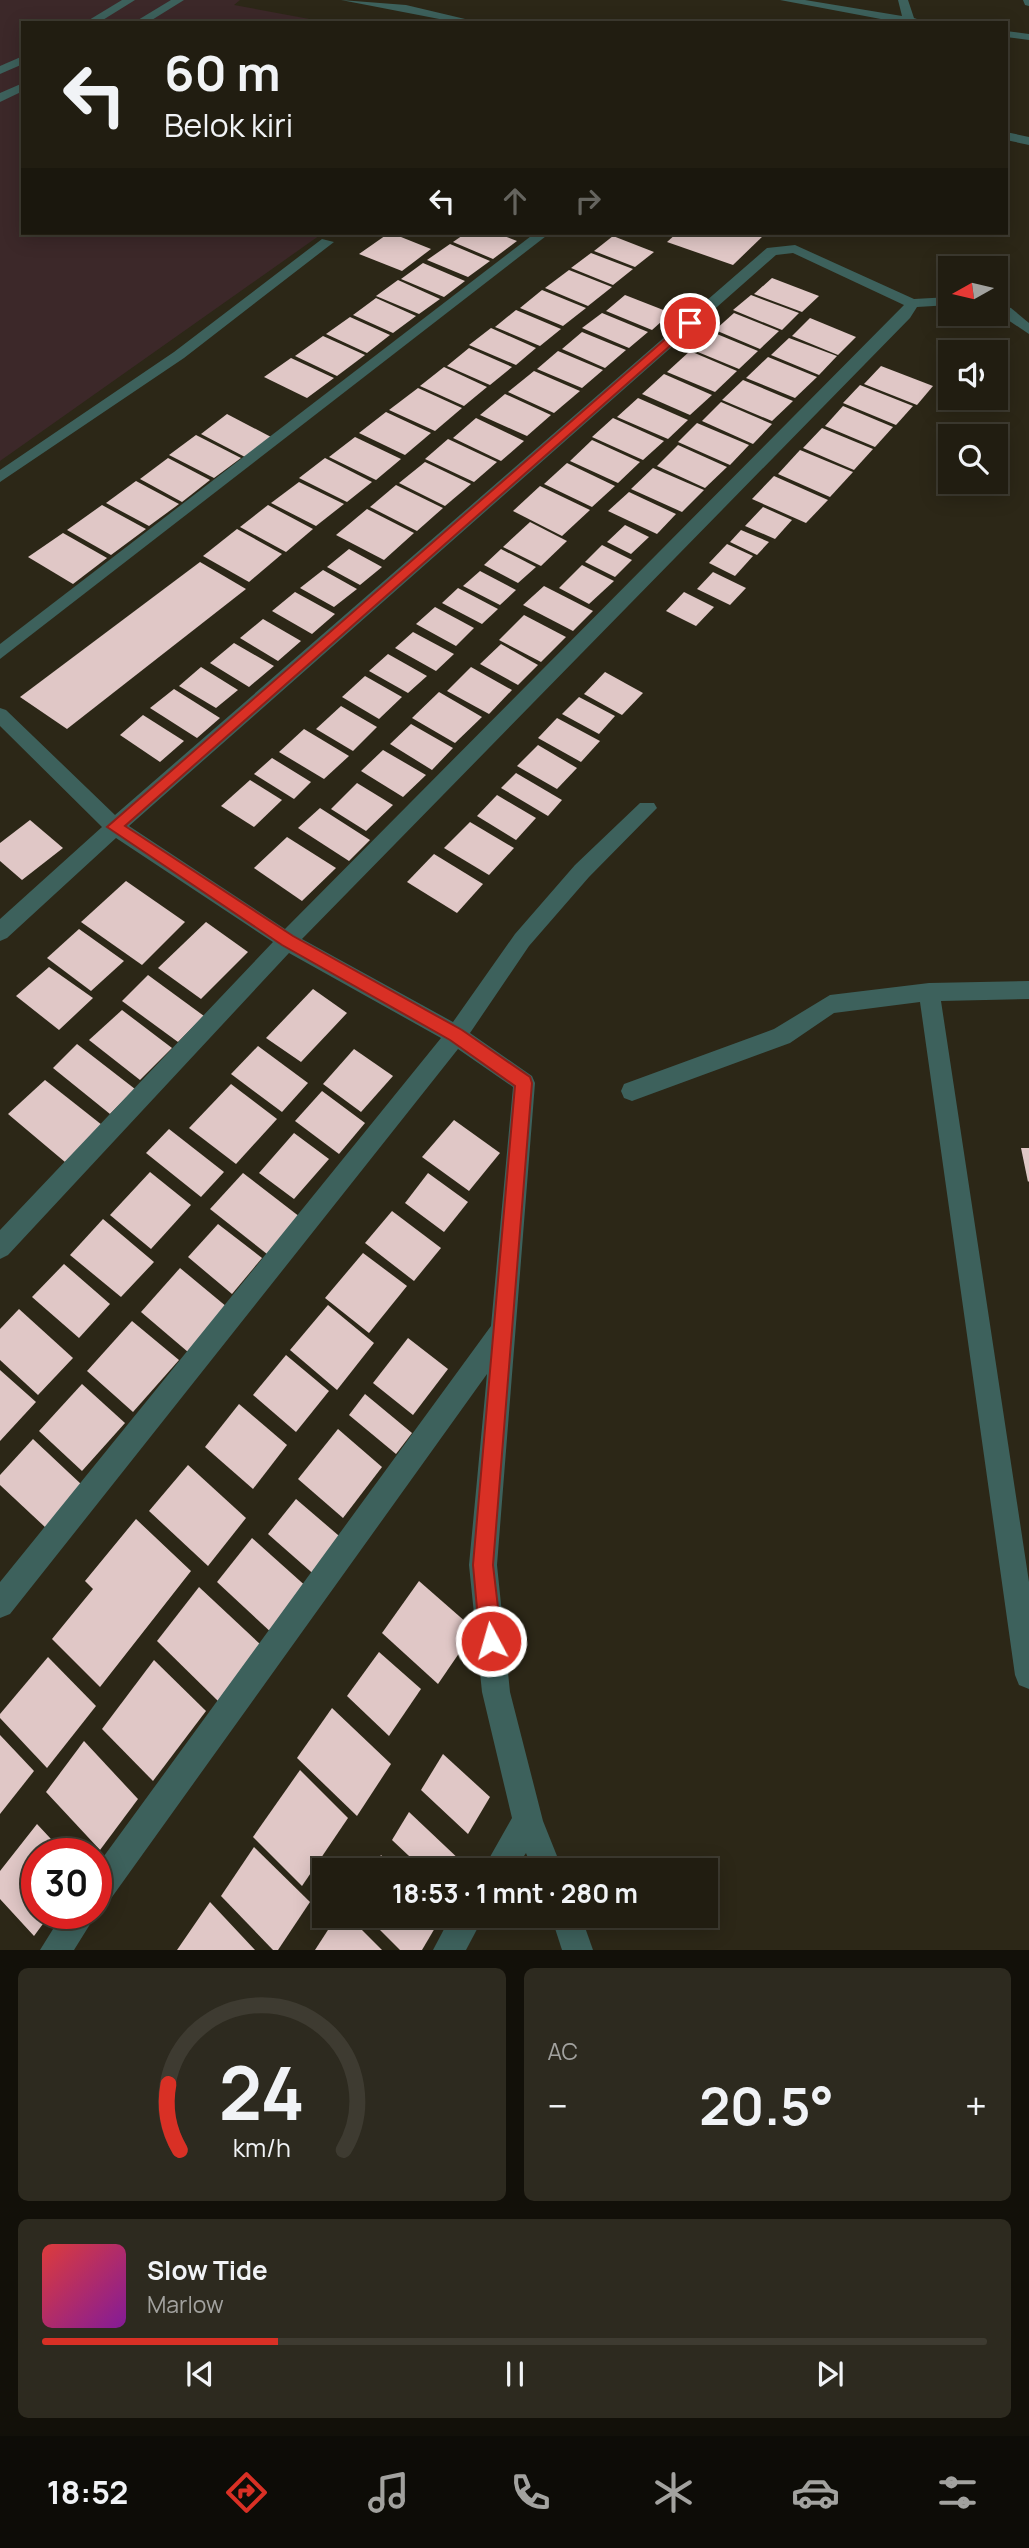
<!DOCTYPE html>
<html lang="id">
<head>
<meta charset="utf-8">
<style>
  body { margin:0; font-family:Manrope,sans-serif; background:#2d2a1f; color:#f1f3f6; height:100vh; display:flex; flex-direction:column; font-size:26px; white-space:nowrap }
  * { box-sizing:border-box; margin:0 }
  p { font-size:23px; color:#a2a29f }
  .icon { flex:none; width:38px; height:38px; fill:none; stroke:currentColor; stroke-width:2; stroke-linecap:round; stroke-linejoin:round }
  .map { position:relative; height:1950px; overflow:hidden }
  .panel { display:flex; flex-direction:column; gap:18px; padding:18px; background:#121009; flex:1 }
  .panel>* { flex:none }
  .top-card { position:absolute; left:21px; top:21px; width:987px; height:214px; border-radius:0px; box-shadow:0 4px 18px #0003,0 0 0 2px #3e3b31; background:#211d11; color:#f1f3f6; overflow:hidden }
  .needle { width:46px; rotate:262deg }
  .tools { position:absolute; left:938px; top:256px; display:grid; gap:14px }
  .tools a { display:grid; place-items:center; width:70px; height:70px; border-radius:0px; background:#211d11; box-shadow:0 4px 18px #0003,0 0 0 2px #3e3b31; font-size:35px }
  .speed { position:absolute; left:21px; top:1838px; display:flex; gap:14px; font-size:35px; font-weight:700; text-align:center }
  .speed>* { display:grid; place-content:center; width:91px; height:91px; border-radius:50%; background:#211d11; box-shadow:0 4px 18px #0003,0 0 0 2px #3e3b31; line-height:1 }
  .speed .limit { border:10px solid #d22; background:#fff; color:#111 }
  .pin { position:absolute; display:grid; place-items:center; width:60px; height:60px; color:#fff; margin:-30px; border:4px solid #fff; border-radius:50%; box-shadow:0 2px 7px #0007 }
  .me { position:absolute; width:77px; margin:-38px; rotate:354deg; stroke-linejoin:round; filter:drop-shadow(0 0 5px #0008) }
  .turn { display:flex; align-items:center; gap:24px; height:147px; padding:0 28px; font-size:32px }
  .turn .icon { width:91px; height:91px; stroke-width:2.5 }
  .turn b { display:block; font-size:49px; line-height:60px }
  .lanes { display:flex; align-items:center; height:66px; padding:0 28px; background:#0003; justify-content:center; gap:35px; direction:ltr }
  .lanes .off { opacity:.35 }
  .big { font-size:52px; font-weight:700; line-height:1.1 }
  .panel .widget { flex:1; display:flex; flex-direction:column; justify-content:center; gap:10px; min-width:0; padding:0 24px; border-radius:10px; background:#2d2a1f }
  .panel .dial { align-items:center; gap:0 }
  .dial svg { height:182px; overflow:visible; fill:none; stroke:#3e3b31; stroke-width:7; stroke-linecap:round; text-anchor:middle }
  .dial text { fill:#f1f3f6; stroke:none }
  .song { display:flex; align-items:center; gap:21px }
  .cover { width:84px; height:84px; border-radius:10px; background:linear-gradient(135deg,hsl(0 70% 55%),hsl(290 70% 35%)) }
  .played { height:7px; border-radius:4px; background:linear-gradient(90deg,#d93025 25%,#3e3b31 25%) }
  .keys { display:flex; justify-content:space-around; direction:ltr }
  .heat { display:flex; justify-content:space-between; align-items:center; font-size:38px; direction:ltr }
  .panel .tiles { flex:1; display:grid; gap:18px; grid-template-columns:1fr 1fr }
  .widget:last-child { grid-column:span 2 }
  .trip { position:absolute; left:312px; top:1858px; width:406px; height:70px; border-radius:0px; background:#211d11; box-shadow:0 4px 18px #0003,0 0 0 2px #3e3b31; font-weight:700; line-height:70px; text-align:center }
  .menu { display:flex; height:112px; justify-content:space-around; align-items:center; background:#0d0c07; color:#a2a29f }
  .menu .icon { width:49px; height:49px }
  .menu .active { color:#d93025 }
  .menu b { font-size:32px; color:#f1f3f6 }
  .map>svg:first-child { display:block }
  .commercial { fill:#3c2829 }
  .building { fill:#e0c7c6 }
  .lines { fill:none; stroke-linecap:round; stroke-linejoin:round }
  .minor { fill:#3d615c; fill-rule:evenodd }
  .route { fill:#d93025; stroke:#8d1f18; stroke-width:2 }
</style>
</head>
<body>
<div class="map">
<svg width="1029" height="1950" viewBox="0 0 1029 1950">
  <rect width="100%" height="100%" fill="#2c2717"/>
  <!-- commercial -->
  <polygon class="commercial" points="0,0 240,0 234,5 331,23 23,23 23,233 323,233 0,461"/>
  <!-- building -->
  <g class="building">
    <polygon points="389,233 391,233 431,249 402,271 359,254"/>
    <polygon points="466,233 496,233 517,241 493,259 453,242"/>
    <polygon points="677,233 761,233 765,234 733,265 667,242"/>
    <polygon points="613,236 654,252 635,267 594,251"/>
    <polygon points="450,244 490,261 468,277 427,260"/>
    <polygon points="591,253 633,269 613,285 571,268"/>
    <polygon points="423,263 465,281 444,297 401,279"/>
    <polygon points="569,270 612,287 588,306 545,288"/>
    <polygon points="772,278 819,296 802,312 754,294"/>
    <polygon points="398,280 440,299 419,314 376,296"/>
    <polygon points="542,290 586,308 563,326 520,308"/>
    <polygon points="625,295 671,313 652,330 606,311"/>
    <polygon points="751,295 799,313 782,330 733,310"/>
    <polygon points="376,298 416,316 393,333 353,315"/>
    <polygon points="516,310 561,329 540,346 495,327"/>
    <polygon points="602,313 648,332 629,348 582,328"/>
    <polygon points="734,313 779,331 760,349 715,330"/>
    <polygon points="350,317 390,335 367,353 326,334"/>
    <polygon points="810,318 856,337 838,355 792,336"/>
    <polygon points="491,328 536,348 516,365 469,345"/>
    <polygon points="582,332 626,350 605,368 562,349"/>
    <polygon points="712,332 758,351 739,369 693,350"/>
    <polygon points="323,336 365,355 337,376 295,356"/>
    <polygon points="789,338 837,356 819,375 771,355"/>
    <polygon points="469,348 512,367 490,385 447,366"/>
    <polygon points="558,351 603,370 582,388 537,369"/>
    <polygon points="690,351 737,371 715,392 667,372"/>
    <polygon points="768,357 817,377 795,398 746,378"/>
    <polygon points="291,358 334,378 307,398 264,377"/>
    <polygon points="881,366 933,386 917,405 864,384"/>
    <polygon points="444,367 487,387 464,406 420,386"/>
    <polygon points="534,371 580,391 554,413 508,392"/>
    <polygon points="664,374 712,395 690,415 642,394"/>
    <polygon points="743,380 793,401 772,421 722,400"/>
    <polygon points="860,385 913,406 896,425 843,403"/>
    <polygon points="418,388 462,408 435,431 389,410"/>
    <polygon points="505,394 551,415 527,436 480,415"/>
    <polygon points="638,398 688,420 668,439 617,417"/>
    <polygon points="721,402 772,424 753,444 702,421"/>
    <polygon points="843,406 893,427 875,447 825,426"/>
    <polygon points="386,412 431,433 405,455 359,433"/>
    <polygon points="227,414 271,437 245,457 201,434"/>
    <polygon points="476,418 524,441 501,461 453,438"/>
    <polygon points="613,418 664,441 643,460 592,437"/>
    <polygon points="697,423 749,445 730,465 678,442"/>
    <polygon points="822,428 873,449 854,470 803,448"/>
    <polygon points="196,435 241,458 214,478 169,455"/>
    <polygon points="355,437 401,459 376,480 329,457"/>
    <polygon points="448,439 497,462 474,482 425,459"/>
    <polygon points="592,440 640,462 618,483 570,461"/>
    <polygon points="678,445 727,467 705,488 657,466"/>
    <polygon points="800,450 853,472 830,497 778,474"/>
    <polygon points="168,458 210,480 182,502 140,479"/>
    <polygon points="325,458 372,482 347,502 299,478"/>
    <polygon points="425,462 471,484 445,506 399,483"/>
    <polygon points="567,463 615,486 592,507 544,484"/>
    <polygon points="653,468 704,490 682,512 631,489"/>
    <polygon points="774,476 828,500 806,523 752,499"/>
    <polygon points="136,481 179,504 149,526 106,503"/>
    <polygon points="299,482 344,504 316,526 271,503"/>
    <polygon points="396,485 443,508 417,531 370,507"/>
    <polygon points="540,486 590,510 562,536 513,511"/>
    <polygon points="629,492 676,514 657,534 608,511"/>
    <polygon points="102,505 146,529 111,555 67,530"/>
    <polygon points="268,505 313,529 286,552 240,527"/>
    <polygon points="763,507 792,520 775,539 745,526"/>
    <polygon points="367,509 414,533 384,560 336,535"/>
    <polygon points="530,522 567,541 541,566 503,547"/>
    <polygon points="625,525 649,537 631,554 607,542"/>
    <polygon points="237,529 282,554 249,582 203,556"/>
    <polygon points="741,530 769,542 757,555 730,542"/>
    <polygon points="63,533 107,558 73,584 28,557"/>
    <polygon points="727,544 753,556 735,576 709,563"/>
    <polygon points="602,545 632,560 615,577 585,562"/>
    <polygon points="349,549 382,567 360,585 327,567"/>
    <polygon points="501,549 536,567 518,583 484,565"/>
    <polygon points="200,562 246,589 67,729 20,697"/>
    <polygon points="582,565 614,581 589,604 559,588"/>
    <polygon points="323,570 357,589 334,607 300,588"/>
    <polygon points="480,571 516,590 500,605 463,586"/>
    <polygon points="713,572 746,588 730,605 697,589"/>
    <polygon points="544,586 593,611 573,631 523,605"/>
    <polygon points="458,588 498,609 482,624 442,603"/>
    <polygon points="295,592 335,614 312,634 272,611"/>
    <polygon points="684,592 714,607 696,626 666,611"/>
    <polygon points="435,607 474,628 456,646 416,624"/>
    <polygon points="524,615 566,637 541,662 499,640"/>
    <polygon points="263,619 301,641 278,661 240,638"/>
    <polygon points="413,632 454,654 436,671 395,648"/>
    <polygon points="234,643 274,666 249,687 210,663"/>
    <polygon points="501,644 538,665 518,685 480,664"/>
    <polygon points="388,654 427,676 408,693 369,671"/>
    <polygon points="201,667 238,690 216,708 179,686"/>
    <polygon points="471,667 512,690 489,714 447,691"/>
    <polygon points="605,672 643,693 622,715 584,694"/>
    <polygon points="365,676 402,697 379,719 342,697"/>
    <polygon points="174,689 220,718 197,738 150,708"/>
    <polygon points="439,692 482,717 455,743 412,718"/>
    <polygon points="579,697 615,716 599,734 562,714"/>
    <polygon points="341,706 377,727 353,751 316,729"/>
    <polygon points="143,715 184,741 160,762 120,735"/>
    <polygon points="557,718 600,741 581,762 538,738"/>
    <polygon points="411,724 453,748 432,770 390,744"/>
    <polygon points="304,729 349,756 324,779 279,752"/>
    <polygon points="538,745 577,768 557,789 517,766"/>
    <polygon points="383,750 426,775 403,797 361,771"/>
    <polygon points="272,758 311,782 294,799 254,774"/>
    <polygon points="516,773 562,800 548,816 501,788"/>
    <polygon points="250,780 282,800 254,827 221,806"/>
    <polygon points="357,783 393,805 366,831 331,809"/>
    <polygon points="497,795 536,818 516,840 477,816"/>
    <polygon points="320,808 370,840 349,861 298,828"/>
    <polygon points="30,820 63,848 22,880 0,861 0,843"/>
    <polygon points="470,822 514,848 489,875 444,848"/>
    <polygon points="287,837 336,868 302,901 254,868"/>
    <polygon points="434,854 483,884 457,913 407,882"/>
    <polygon points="126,881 185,922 142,965 81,922"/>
    <polygon points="206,922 248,952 201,999 158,968"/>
    <polygon points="79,929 124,961 91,991 47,958"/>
    <polygon points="49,967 93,998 59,1030 16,996"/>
    <polygon points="148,975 204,1016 178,1042 122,1001"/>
    <polygon points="313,989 347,1013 301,1062 266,1038"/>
    <polygon points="122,1010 172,1048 140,1080 89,1040"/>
    <polygon points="77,1044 135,1089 110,1114 53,1068"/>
    <polygon points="258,1046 308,1083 282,1112 231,1074"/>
    <polygon points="354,1049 393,1076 361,1112 323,1084"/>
    <polygon points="45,1080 102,1125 65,1162 8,1114"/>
    <polygon points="231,1084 277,1119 236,1164 189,1128"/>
    <polygon points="322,1091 365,1123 339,1154 295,1121"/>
    <polygon points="454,1120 500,1153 469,1191 422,1157"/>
    <polygon points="169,1129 224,1172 201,1197 146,1153"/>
    <polygon points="294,1133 329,1159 294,1199 259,1173"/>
    <polygon points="1021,1148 1029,1148 1029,1181 1028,1182"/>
    <polygon points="150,1172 191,1205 151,1249 110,1215"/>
    <polygon points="243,1173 300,1217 267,1254 210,1209"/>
    <polygon points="428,1173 468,1202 444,1232 405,1203"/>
    <polygon points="392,1211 441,1248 414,1281 365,1243"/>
    <polygon points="103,1219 154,1262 121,1297 70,1255"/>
    <polygon points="218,1224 262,1258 232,1294 188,1257"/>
    <polygon points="363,1253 407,1286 369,1333 325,1298"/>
    <polygon points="64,1264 110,1304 79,1338 32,1297"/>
    <polygon points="180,1268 227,1307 188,1352 141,1312"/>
    <polygon points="328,1305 374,1343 337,1390 290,1350"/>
    <polygon points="19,1309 73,1358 38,1395 0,1360 0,1329"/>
    <polygon points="132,1321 179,1360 133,1412 87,1371"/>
    <polygon points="408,1338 448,1369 413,1415 373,1383"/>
    <polygon points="286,1355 329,1391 296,1432 253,1395"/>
    <polygon points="0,1370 36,1402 0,1441"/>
    <polygon points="82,1384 125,1423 82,1471 39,1431"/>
    <polygon points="365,1394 412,1433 396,1454 349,1415"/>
    <polygon points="239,1404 287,1445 253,1489 205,1447"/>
    <polygon points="338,1429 382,1467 343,1518 298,1479"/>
    <polygon points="33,1439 82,1485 46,1528 0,1485 0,1475"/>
    <polygon points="188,1465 246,1518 208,1566 149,1511"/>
    <polygon points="296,1499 345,1541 318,1578 268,1534"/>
    <polygon points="136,1519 191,1571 100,1687 52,1639 93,1589 85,1581"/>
    <polygon points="252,1538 309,1589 274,1635 217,1582"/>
    <polygon points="419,1581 475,1630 438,1684 382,1633"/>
    <polygon points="199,1587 261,1645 218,1701 157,1641"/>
    <polygon points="379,1652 421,1689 389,1736 347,1696"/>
    <polygon points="48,1657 96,1706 47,1768 0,1718 0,1714"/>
    <polygon points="154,1660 206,1711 153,1781 102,1729"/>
    <polygon points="332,1708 391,1764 357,1816 297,1758"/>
    <polygon points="0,1735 34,1771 0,1814"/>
    <polygon points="84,1741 138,1799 100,1850 46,1792"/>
    <polygon points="443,1754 490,1797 468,1834 421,1790"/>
    <polygon points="300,1770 348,1818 302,1886 253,1837"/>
    <polygon points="409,1812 463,1863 459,1871 425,1871 392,1840"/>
    <polygon points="37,1824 64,1853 37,1853 37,1913 51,1913 34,1936 0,1899 0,1871"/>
    <polygon points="254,1847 310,1902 278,1950 273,1950 221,1896"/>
    <polygon points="381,1855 398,1871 371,1871"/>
    <polygon points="210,1902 255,1950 177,1950"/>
    <polygon points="337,1916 348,1916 382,1950 315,1950"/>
    <polygon points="366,1916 442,1916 422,1950 400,1950"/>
  </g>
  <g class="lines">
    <!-- minor -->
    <g class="minor">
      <polygon points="122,0 135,0 98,23 84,23"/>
      <polygon points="171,0 184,0 147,23 133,23"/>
      <polygon points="341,0 406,5 482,23 460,23"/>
      <polygon points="780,0 805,0 902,16 898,0 908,0 914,18 929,23 902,23"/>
      <polygon points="1023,0 1029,0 1029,6 1025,5"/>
      <polygon points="1006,31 1029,34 1029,40 1006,37"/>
      <polygon points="23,56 23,64 0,74 0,66"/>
      <polygon points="23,83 23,91 0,102 0,93"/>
      <polygon points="1006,132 1029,137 1029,145 1006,140"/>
      <polygon points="535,233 550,233 0,659 0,644"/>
      <polygon points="322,239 334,242 184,358 0,482 0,470 174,352"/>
      <path d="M795,245L914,299L950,297V305L917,307L910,318L302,939L453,1022L515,934L575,865L640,803H654L657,808L589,877L529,946L470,1033L532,1076L535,1083L497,1565L510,1692L543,1821L563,1871H533L526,1853L514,1871H482L512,1818L482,1692L469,1565L487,1374L107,1904L96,1908V1867L491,1326L513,1087L458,1049L10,1614L0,1618V1582L441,1038L289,953L8,1255L0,1259V1230L273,942L116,838L7,938L0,941V919L102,827L0,726V708L6,710L115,815L767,248ZM793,253L904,305L285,929L129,826L776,255Z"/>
      <polygon points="996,304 1011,308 1029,323 1029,334 996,312"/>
      <polygon points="1029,981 1029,999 941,1001 1029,1582 1029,1689 1019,1685 1015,1675 920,1002 834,1013 790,1043 632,1101 624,1098 621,1091 624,1084 774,1029 830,995 929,983"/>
      <polygon points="96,1910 97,1913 74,1950 40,1950 63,1913 96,1913"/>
      <polygon points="451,1916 484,1916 466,1950 433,1950"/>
      <polygon points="551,1916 581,1916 593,1950 562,1950"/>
    </g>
  </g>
  <!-- route -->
  <polygon class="route" points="686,321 696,323 125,826 293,936 462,1030 530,1077 532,1083 493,1565 502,1641 499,1649 491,1652 484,1649 480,1641 473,1565 515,1086 450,1040 282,945 107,827"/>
</svg>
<div class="tools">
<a><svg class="needle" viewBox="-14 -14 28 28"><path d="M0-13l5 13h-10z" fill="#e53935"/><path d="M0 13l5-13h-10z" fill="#a2a29f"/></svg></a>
<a><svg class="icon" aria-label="sound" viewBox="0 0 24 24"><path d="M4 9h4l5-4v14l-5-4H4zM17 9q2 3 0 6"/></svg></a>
<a><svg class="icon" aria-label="search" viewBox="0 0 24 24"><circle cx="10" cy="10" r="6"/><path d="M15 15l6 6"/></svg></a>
</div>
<div class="speed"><div class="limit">30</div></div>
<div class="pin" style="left:690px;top:323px;background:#d93025"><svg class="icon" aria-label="arrive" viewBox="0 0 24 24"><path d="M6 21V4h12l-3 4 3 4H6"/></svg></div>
<svg class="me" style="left:491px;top:1641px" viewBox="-20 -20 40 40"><circle r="17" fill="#d93025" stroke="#fff" stroke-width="3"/><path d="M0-11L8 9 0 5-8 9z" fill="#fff"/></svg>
<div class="trip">18:53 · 1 mnt · 280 m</div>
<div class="top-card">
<div class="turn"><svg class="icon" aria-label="left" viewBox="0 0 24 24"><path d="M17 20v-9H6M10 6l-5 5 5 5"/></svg><div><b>60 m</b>Belok kiri</div></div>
<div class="lanes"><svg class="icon" aria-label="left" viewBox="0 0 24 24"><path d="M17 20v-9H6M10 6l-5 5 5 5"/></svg><svg class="icon off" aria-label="ahead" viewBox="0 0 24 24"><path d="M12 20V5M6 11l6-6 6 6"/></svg><svg class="icon off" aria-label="right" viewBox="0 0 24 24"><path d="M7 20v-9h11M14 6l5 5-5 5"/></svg></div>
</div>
</div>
<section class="panel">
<div class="tiles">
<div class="widget dial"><svg viewBox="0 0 100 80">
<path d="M14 69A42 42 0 1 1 86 69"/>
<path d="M14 69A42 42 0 0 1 9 40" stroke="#d93025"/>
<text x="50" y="56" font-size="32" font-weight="700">24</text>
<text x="50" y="72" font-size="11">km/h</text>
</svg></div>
<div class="widget"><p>AC</p>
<div class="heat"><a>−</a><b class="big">20.5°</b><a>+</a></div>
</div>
<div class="widget">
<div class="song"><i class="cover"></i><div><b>Slow Tide</b><p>Marlow</p></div></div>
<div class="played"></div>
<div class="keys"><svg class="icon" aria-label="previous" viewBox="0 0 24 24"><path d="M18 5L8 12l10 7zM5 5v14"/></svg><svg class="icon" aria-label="pause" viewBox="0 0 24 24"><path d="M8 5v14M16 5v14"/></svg><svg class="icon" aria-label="next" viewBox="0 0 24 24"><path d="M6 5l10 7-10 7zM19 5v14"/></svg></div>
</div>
</div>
</section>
<nav class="menu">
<b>18:52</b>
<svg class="icon active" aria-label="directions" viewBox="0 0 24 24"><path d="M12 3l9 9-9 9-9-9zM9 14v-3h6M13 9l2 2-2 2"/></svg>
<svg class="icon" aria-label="music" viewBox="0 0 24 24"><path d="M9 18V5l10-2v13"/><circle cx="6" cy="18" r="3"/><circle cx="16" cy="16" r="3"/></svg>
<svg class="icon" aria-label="phone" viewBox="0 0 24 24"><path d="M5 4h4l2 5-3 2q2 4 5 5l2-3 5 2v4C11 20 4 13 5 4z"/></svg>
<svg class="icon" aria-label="climate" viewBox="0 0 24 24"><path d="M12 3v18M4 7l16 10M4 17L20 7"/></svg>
<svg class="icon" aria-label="car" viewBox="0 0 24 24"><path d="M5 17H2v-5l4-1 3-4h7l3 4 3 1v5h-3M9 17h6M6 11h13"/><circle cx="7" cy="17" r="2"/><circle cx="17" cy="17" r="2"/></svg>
<svg class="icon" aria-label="filters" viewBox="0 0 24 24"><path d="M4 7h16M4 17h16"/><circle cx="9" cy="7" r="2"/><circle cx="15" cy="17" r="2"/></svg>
</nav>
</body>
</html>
